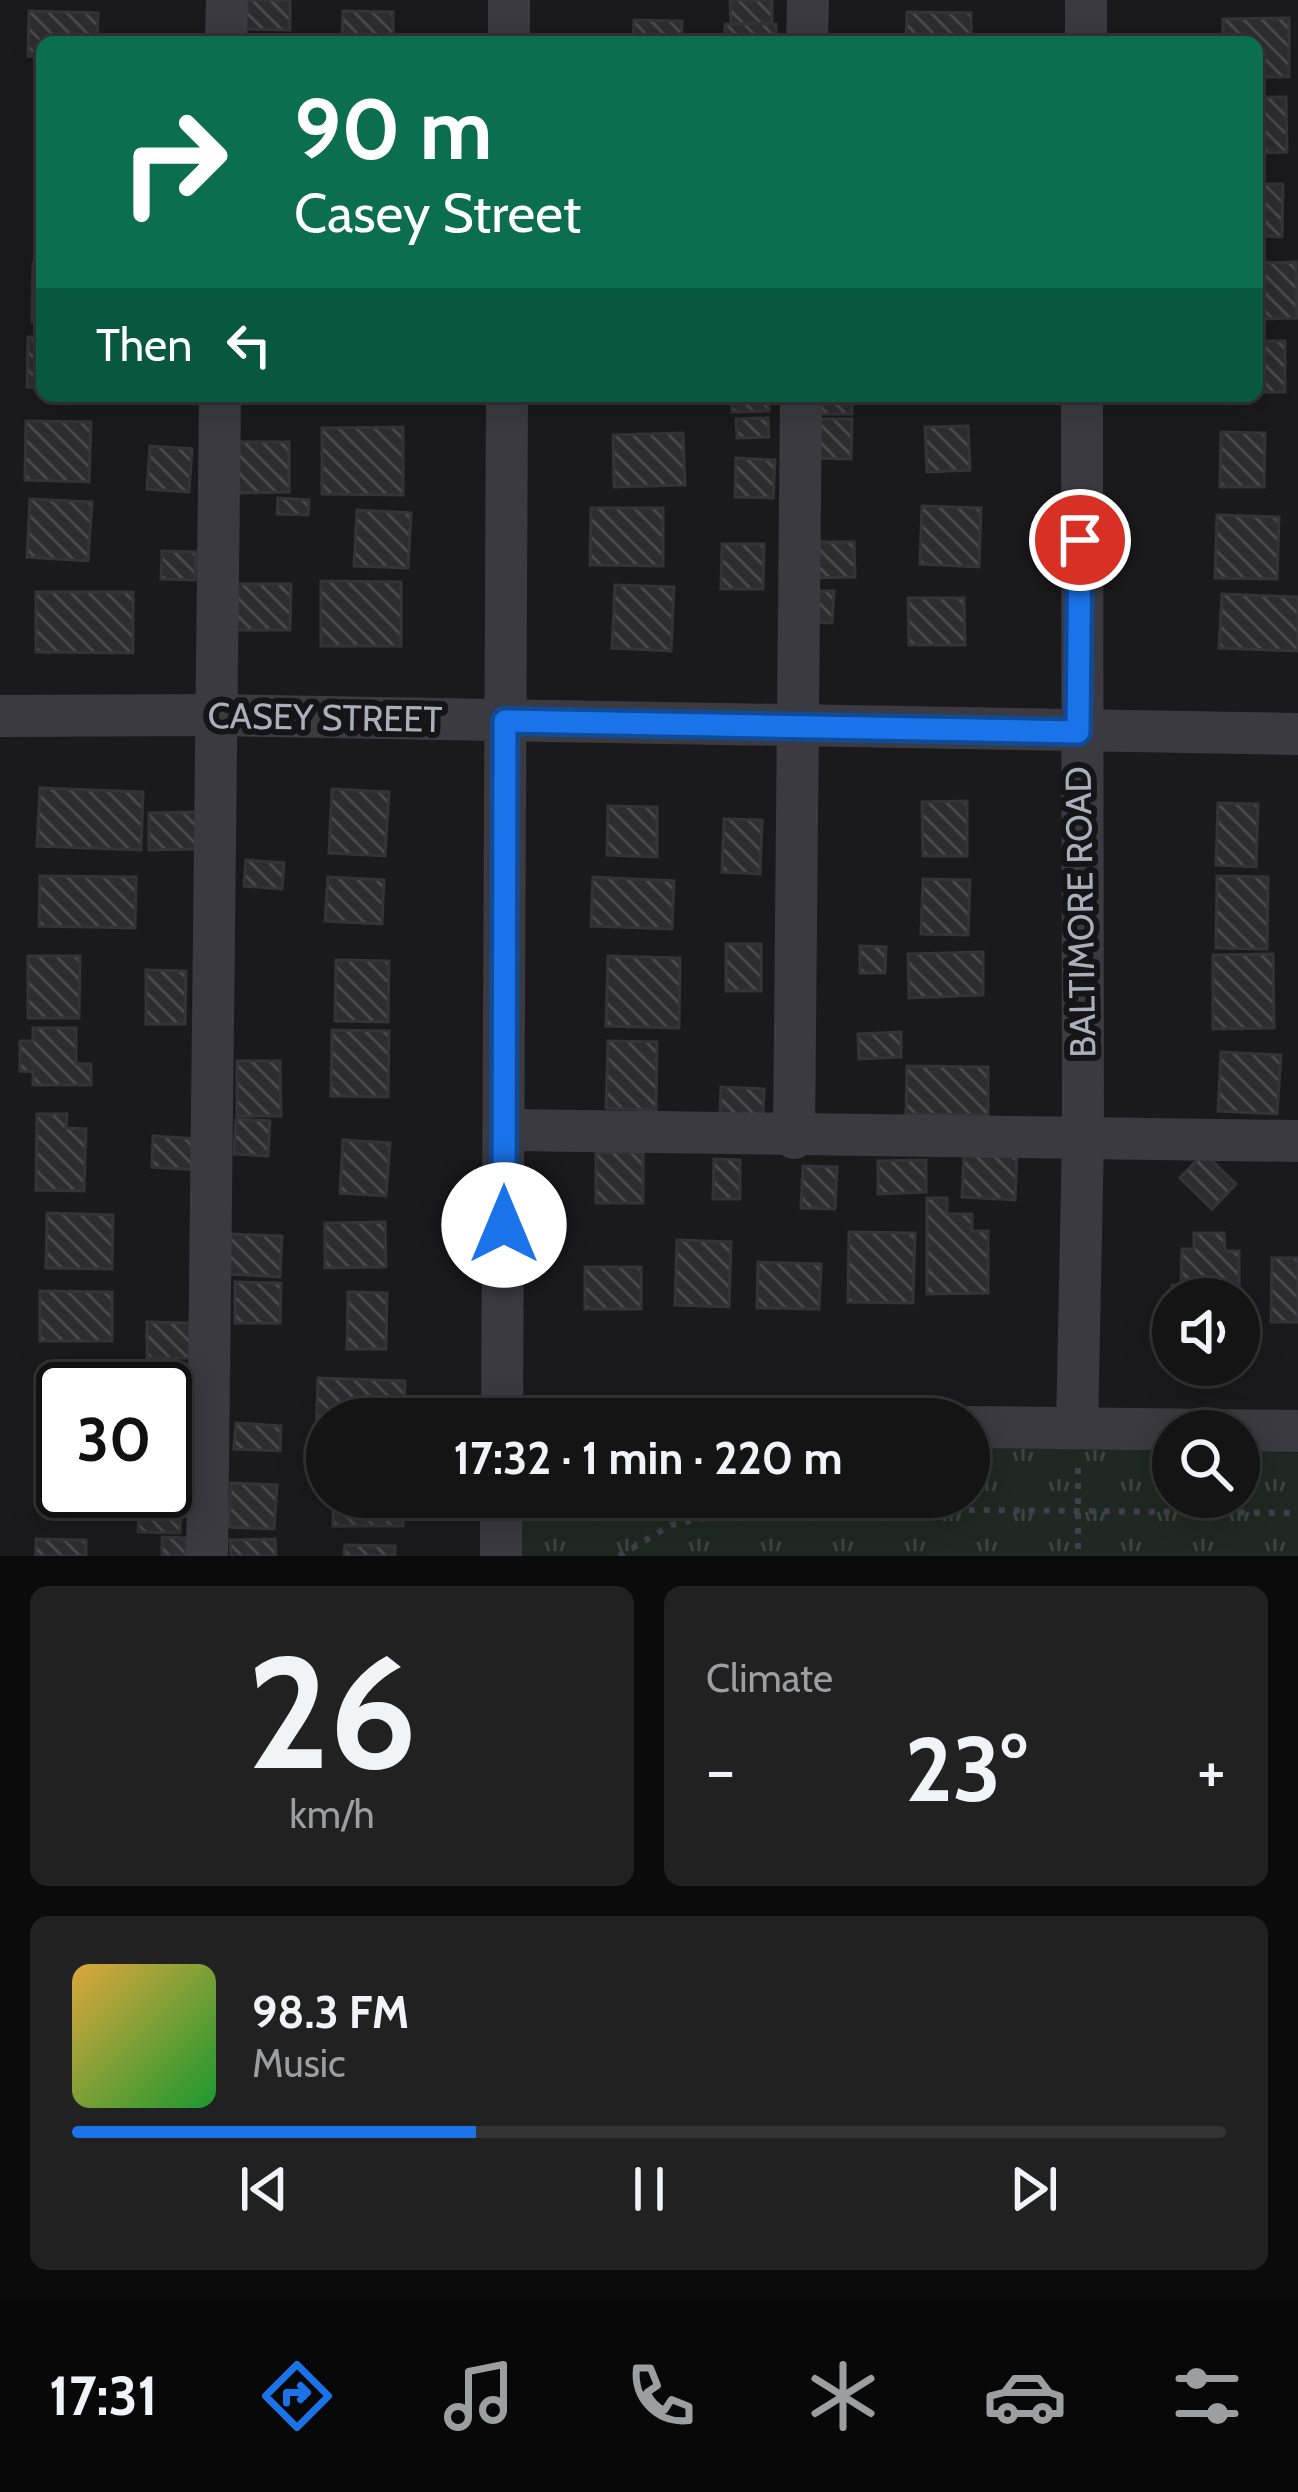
<!DOCTYPE html>
<html lang="en">
<head>
<meta charset="utf-8">
<style>
  body { margin:0; font-family:Cabin,sans-serif; background:#212122; color:#f1f3f6; height:100vh; display:flex; flex-direction:column; font-size:45px; white-space:nowrap }
  * { box-sizing:border-box; margin:0 }
  p { font-size:39px; color:#9d9ea0 }
  .icon { flex:none; width:66px; height:66px; fill:none; stroke:currentColor; stroke-width:2; stroke-linecap:round; stroke-linejoin:round }
  .map { position:relative; height:1556px; overflow:hidden }
  .sheet { display:flex; flex-direction:column; gap:30px; padding:30px; background:#0b0b0c; flex:1 }
  .sheet>* { flex:none }
  .hud { position:absolute; left:36px; top:36px; width:1227px; height:366px; border-radius:18px; box-shadow:0 6px 30px #0003,0 0 0 3px #333334; background:#0b6e4f; color:#fff; overflow:hidden }
  .buttons { position:absolute; left:1152px; top:1278px; display:grid; gap:24px }
  .buttons a { display:grid; place-items:center; width:108px; height:108px; border-radius:50%; background:#141415; box-shadow:0 6px 30px #0003,0 0 0 3px #333334; font-size:60px }
  .speed { position:absolute; left:36px; top:1362px; display:flex; gap:24px; font-size:60px; font-weight:700; text-align:center }
  .speed>* { display:grid; place-content:center; width:156px; height:156px; border-radius:50%; background:#141415; box-shadow:0 6px 30px #0003,0 0 0 3px #333334; line-height:1 }
  .speed .limit { border:6px solid #111; border-radius:18px; background:#fff; color:#111 }
  .pin { position:absolute; display:grid; place-items:center; width:102px; height:102px; color:#fff; margin:-51px; border:6px solid #fff; border-radius:50%; box-shadow:0 3px 12px #0007 }
  .me { position:absolute; width:132px; margin:-66px; rotate:0deg; stroke-linejoin:round; filter:drop-shadow(0 0 9px #0008) }
  .turn { display:flex; align-items:center; gap:42px; height:252px; padding:0 60px; font-size:54px }
  .turn .icon { width:156px; height:156px; stroke-width:2.5 }
  .turn b { display:block; font-size:84px; line-height:102px }
  .then { display:flex; align-items:center; height:114px; padding:0 60px; background:#0003; gap:24px; font-size:45px }
  .big { font-size:90px; font-weight:700; line-height:1.1 }
  .sheet .widget { flex:1; display:flex; flex-direction:column; justify-content:center; gap:18px; min-width:0; padding:0 42px; border-radius:18px; background:#212122 }
  .sheet .dial { align-items:center; gap:0 }
  .dial b { font-size:156px; line-height:1 }
  .song { display:flex; align-items:center; gap:36px }
  .cover { width:144px; height:144px; border-radius:18px; background:linear-gradient(135deg,hsl(40 70% 55%),hsl(130 70% 35%)) }
  .played { height:12px; border-radius:6px; background:linear-gradient(90deg,#1a73e8 35%,#333334 35%) }
  .keys { display:flex; justify-content:space-around; direction:ltr }
  .heat { display:flex; justify-content:space-between; align-items:center; font-size:66px; direction:ltr }
  .sheet .tiles { flex:1; display:grid; gap:30px; grid-template-columns:1fr 1fr }
  .widget:last-child { grid-column:span 2 }
  .trip { position:absolute; left:306px; top:1398px; width:684px; height:120px; border-radius:60px; background:#141415; box-shadow:0 6px 30px #0003,0 0 0 3px #333334; font-weight:700; line-height:120px; text-align:center }
  .tabs { display:flex; height:192px; justify-content:space-around; align-items:center; background:#080808; color:#9d9ea0 }
  .tabs .icon { width:84px; height:84px }
  .tabs .current { color:#1a73e8 }
  .tabs b { font-size:54px; color:#f1f3f6 }
  .map>svg:first-child { display:block }
  .grass { fill:url(#grass-tufts) }
  .building { fill:url(#building-back-hatch); stroke:#343438; stroke-width:3 }
  .lines { fill:none; stroke-linecap:round; stroke-linejoin:round }
  .path { stroke:#404148; stroke-width:6; stroke-dasharray:6 9; stroke-linecap:butt }
  .minor { stroke:#3b3a41; stroke-width:42 }
  .route-casing { stroke:#114b97; stroke-width:30 }
  .route { stroke:#1a73e8; stroke-width:21 }
  .labels { text-anchor:middle; dominant-baseline:central; stroke-width:12; stroke-linejoin:round; paint-order:stroke }
  .street-label { font-size:36px; fill:#acaebc; stroke:#151517 }
</style>
</head>
<body>
<div class="map">
<svg width="1298" height="1556" viewBox="0 0 1298 1556">
  <defs>
    <pattern id="grass-tufts" width="24" height="20" patternUnits="userSpaceOnUse" patternTransform="scale(3)"><rect width="24" height="20" fill="#1f2822"/><path d="M3 7l-1-3M5 7V3M7 7l1-3M15 17l-1-3M17 17v-4M19 17l1-3" fill="none" stroke="#3d4540"/></pattern>
    <pattern id="building-back-hatch" width="6" height="6" patternUnits="userSpaceOnUse" patternTransform="scale(3)"><rect width="6" height="6" fill="#2d2d30"/><path d="M-1 5l2 2M0 0l6 6M5-1l2 2" fill="none" stroke="#49494c"/></pattern>
  </defs>
  <rect width="100%" height="100%" fill="#1a1a1c"/>
  <!-- grass -->
  <polygon class="grass" points="969,1447 1173,1451 1173,1497 1239,1497 1239,1452 1298,1453 1298,1556 518,1556 518,1497 969,1497"/>
  <!-- building -->
  <g class="building">
    <polygon points="239,0 290,0 290,30 238,29"/>
    <polygon points="730,0 772,0 772,23 731,24"/>
    <polygon points="29,11 98,13 97,42 42,42 42,57 28,56"/>
    <polygon points="343,11 393,12 393,42 342,42"/>
    <polygon points="907,12 971,13 971,42 906,42"/>
    <polygon points="1289,18 1289,77 1257,77 1257,42 1223,42 1223,19"/>
    <polygon points="634,20 682,21 681,42 633,42"/>
    <rect x="725" y="24" width="51" height="18"/>
    <polygon points="1257,97 1286,97 1287,152 1257,153"/>
    <polygon points="1257,184 1283,184 1282,237 1257,236"/>
    <polygon points="1296,262 1297,318 1257,319 1257,263"/>
    <polygon points="33,263 42,263 42,323 32,322"/>
    <polygon points="28,337 42,337 42,388 27,387"/>
    <rect x="1257" y="341" width="28" height="51"/>
    <polygon points="732,396 769,396 769,411 732,412"/>
    <rect x="812" y="396" width="40" height="18"/>
    <polygon points="768,418 769,437 737,438 736,419"/>
    <polygon points="812,419 852,419 851,459 811,458"/>
    <polygon points="26,421 91,422 89,482 25,480"/>
    <polygon points="968,426 970,470 927,472 925,427"/>
    <polygon points="403,427 403,495 322,494 322,428"/>
    <polygon points="1221,432 1265,433 1264,487 1220,487"/>
    <polygon points="683,433 685,485 614,487 613,435"/>
    <polygon points="237,442 289,442 289,492 237,493"/>
    <polygon points="150,446 192,449 189,492 147,489"/>
    <polygon points="736,458 775,460 773,498 735,497"/>
    <polygon points="278,498 309,500 308,515 277,514"/>
    <polygon points="30,499 92,502 88,561 27,557"/>
    <polygon points="922,506 981,508 979,567 920,564"/>
    <polygon points="591,508 663,508 663,566 590,565"/>
    <polygon points="357,510 411,513 408,568 354,566"/>
    <polygon points="1217,515 1279,517 1277,579 1215,578"/>
    <polygon points="815,542 854,542 855,577 816,578"/>
    <polygon points="722,544 764,544 763,589 721,589"/>
    <polygon points="162,551 196,552 195,580 161,579"/>
    <polygon points="321,581 401,582 401,646 321,646"/>
    <polygon points="237,584 291,584 290,630 236,630"/>
    <polygon points="615,585 674,587 671,651 612,648"/>
    <polygon points="811,591 834,591 832,623 810,622"/>
    <polygon points="36,592 133,592 133,653 36,652"/>
    <polygon points="1222,594 1298,597 1298,651 1219,648"/>
    <polygon points="908,598 964,598 965,645 909,645"/>
    <polygon points="40,788 143,792 141,850 37,846"/>
    <polygon points="332,789 389,792 385,856 329,853"/>
    <polygon points="967,801 967,856 923,856 922,802"/>
    <polygon points="1218,803 1258,804 1256,867 1216,865"/>
    <polygon points="608,806 657,807 657,857 607,855"/>
    <polygon points="198,812 199,849 149,850 149,813"/>
    <polygon points="724,819 762,820 760,874 722,872"/>
    <polygon points="246,860 284,863 282,889 244,886"/>
    <polygon points="40,876 136,877 135,928 39,926"/>
    <polygon points="1217,876 1268,877 1267,949 1216,948"/>
    <polygon points="328,877 384,880 382,924 325,921"/>
    <polygon points="593,877 674,881 672,929 591,926"/>
    <polygon points="923,879 970,880 968,935 921,934"/>
    <rect x="726" y="944" width="35" height="47"/>
    <polygon points="860,946 886,947 885,973 860,973"/>
    <polygon points="983,952 983,995 909,998 908,954"/>
    <polygon points="1273,954 1274,1028 1213,1029 1213,955"/>
    <polygon points="28,956 80,956 79,1018 28,1018"/>
    <polygon points="608,956 680,958 679,1028 606,1026"/>
    <polygon points="336,960 389,961 388,1022 335,1021"/>
    <polygon points="146,970 186,971 185,1024 146,1024"/>
    <polygon points="33,1028 76,1028 76,1064 91,1064 91,1085 33,1085 33,1072 20,1071 20,1041 33,1041"/>
    <polygon points="332,1030 389,1031 388,1097 331,1096"/>
    <polygon points="901,1032 901,1057 859,1059 858,1034"/>
    <polygon points="608,1041 657,1042 656,1110 606,1108"/>
    <polygon points="1221,1052 1281,1055 1277,1114 1218,1111"/>
    <polygon points="237,1061 280,1061 281,1116 237,1116"/>
    <polygon points="907,1066 988,1067 988,1115 906,1114"/>
    <polygon points="721,1087 764,1089 763,1117 720,1115"/>
    <polygon points="37,1114 67,1114 66,1128 86,1129 84,1191 36,1190"/>
    <polygon points="236,1119 270,1121 268,1156 234,1154"/>
    <polygon points="153,1136 198,1139 196,1170 152,1167"/>
    <polygon points="343,1140 390,1143 386,1196 340,1193"/>
    <polygon points="964,1151 1017,1153 1015,1200 962,1197"/>
    <rect x="596" y="1152" width="47" height="51"/>
    <polygon points="1204,1153 1236,1184 1212,1209 1180,1178"/>
    <polygon points="714,1159 740,1160 740,1199 713,1199"/>
    <polygon points="926,1160 926,1192 878,1194 878,1161"/>
    <polygon points="803,1166 837,1167 835,1209 801,1208"/>
    <polygon points="927,1198 947,1198 947,1214 972,1214 972,1231 988,1231 988,1293 927,1294"/>
    <polygon points="47,1213 113,1215 112,1269 46,1268"/>
    <polygon points="385,1222 386,1267 325,1268 325,1223"/>
    <polygon points="849,1232 915,1233 913,1303 848,1302"/>
    <polygon points="1194,1233 1224,1233 1225,1251 1239,1251 1239,1299 1173,1299 1171,1322 1172,1285 1181,1286 1182,1249 1194,1249"/>
    <polygon points="230,1234 282,1236 280,1277 228,1274"/>
    <polygon points="677,1240 731,1242 729,1307 675,1305"/>
    <polygon points="1272,1258 1298,1258 1298,1322 1271,1322"/>
    <polygon points="758,1262 821,1264 819,1309 757,1308"/>
    <rect x="585" y="1267" width="56" height="42"/>
    <polygon points="235,1282 281,1283 280,1323 235,1323"/>
    <polygon points="40,1291 112,1292 112,1341 40,1341"/>
    <polygon points="348,1292 387,1293 386,1349 347,1349"/>
    <polygon points="147,1322 191,1323 191,1358 147,1358"/>
    <polygon points="44,1370 99,1370 99,1389 63,1389 63,1434 43,1434"/>
    <polygon points="318,1378 405,1381 404,1419 327,1419 327,1434 316,1433"/>
    <rect x="165" y="1400" width="16" height="46"/>
    <polygon points="236,1423 281,1426 280,1451 234,1449"/>
    <polygon points="41,1450 63,1451 63,1491 106,1491 106,1495 40,1494"/>
    <polygon points="231,1483 277,1485 274,1529 229,1527"/>
    <polygon points="140,1495 181,1496 180,1533 138,1532"/>
    <rect x="333" y="1497" width="70" height="29"/>
    <polygon points="162,1537 186,1538 186,1556 162,1556"/>
    <polygon points="36,1539 86,1540 86,1556 36,1556"/>
    <polygon points="275,1539 276,1556 231,1556 230,1540"/>
    <polygon points="345,1545 395,1546 395,1556 344,1556"/>
  </g>
  <g class="lines">
    <!-- path -->
    <g class="path">
      <polyline points="1078,1468 1078,1556"/>
      <polyline points="619,1556 671,1525 755,1508 1298,1513"/>
    </g>
    <!-- minor -->
    <g class="minor">
      <polyline points="226,42 227,0"/>
      <polyline points="509,42 509,0"/>
      <polyline points="807,42 808,0"/>
      <polyline points="1086,42 1086,0"/>
      <polyline points="0,716 215,715 1298,734"/>
      <polyline points="504,1130 1298,1141"/>
      <polyline points="794,1138 801,396"/>
      <polyline points="502,1419 507,396"/>
      <polyline points="969,1427 1298,1431"/>
      <polyline points="1077,1428 1083,1138 1082,396"/>
      <polyline points="207,1556 220,396"/>
      <polyline points="501,1556 501,1497"/>
    </g>
  </g>
  <g class="lines">
    <defs>
      <polyline id="route" points="504,1225 505,721 1078,732 1080,540"/>
    </defs>
    <!-- route casing -->
    <use href="#route" class="route-casing"/>
    <!-- route -->
    <use href="#route" class="route"/>
  </g>
  <g class="labels">
    <!-- street labels -->
    <g class="street-label">
      <text transform="translate(325 717) rotate(1)">CASEY STREET</text>
      <text transform="translate(1080 912) rotate(-91)">BALTIMORE ROAD</text>
    </g>
  </g>
</svg>
<div class="buttons">
<a><svg class="icon" aria-label="sound" viewBox="0 0 24 24"><path d="M4 9h4l5-4v14l-5-4H4zM17 9q2 3 0 6"/></svg></a>
<a><svg class="icon" aria-label="search" viewBox="0 0 24 24"><circle cx="10" cy="10" r="6"/><path d="M15 15l6 6"/></svg></a>
</div>
<div class="speed"><div class="limit">30</div></div>
<div class="pin" style="left:1080px;top:540px;background:#d93025"><svg class="icon" aria-label="arrive" viewBox="0 0 24 24"><path d="M6 21V4h12l-3 4 3 4H6"/></svg></div>
<svg class="me" style="left:504px;top:1225px" viewBox="-20 -20 40 40"><circle r="19" fill="#fff"/><path d="M0-13L10 11 0 6-10 11z" fill="#1a73e8"/></svg>
<div class="trip">17:32 · 1 min · 220 m</div>
<div class="hud">
<div class="turn"><svg class="icon" aria-label="right" viewBox="0 0 24 24"><path d="M7 20v-9h11M14 6l5 5-5 5"/></svg><div><b>90 m</b>Casey Street</div></div>
<div class="then">Then<svg class="icon" aria-label="left" viewBox="0 0 24 24"><path d="M17 20v-9H6M10 6l-5 5 5 5"/></svg></div>
</div>
</div>
<section class="sheet">
<div class="tiles">
<div class="widget dial"><b>26</b><p>km/h</p></div>
<div class="widget"><p>Climate</p>
<div class="heat"><a>−</a><b class="big">23°</b><a>+</a></div>
</div>
<div class="widget">
<div class="song"><i class="cover"></i><div><b>98.3 FM</b><p>Music</p></div></div>
<div class="played"></div>
<div class="keys"><svg class="icon" aria-label="previous" viewBox="0 0 24 24"><path d="M18 5L8 12l10 7zM5 5v14"/></svg><svg class="icon" aria-label="pause" viewBox="0 0 24 24"><path d="M8 5v14M16 5v14"/></svg><svg class="icon" aria-label="next" viewBox="0 0 24 24"><path d="M6 5l10 7-10 7zM19 5v14"/></svg></div>
</div>
</div>
</section>
<nav class="tabs">
<b>17:31</b>
<svg class="icon current" aria-label="directions" viewBox="0 0 24 24"><path d="M12 3l9 9-9 9-9-9zM9 14v-3h6M13 9l2 2-2 2"/></svg>
<svg class="icon" aria-label="music" viewBox="0 0 24 24"><path d="M9 18V5l10-2v13"/><circle cx="6" cy="18" r="3"/><circle cx="16" cy="16" r="3"/></svg>
<svg class="icon" aria-label="phone" viewBox="0 0 24 24"><path d="M5 4h4l2 5-3 2q2 4 5 5l2-3 5 2v4C11 20 4 13 5 4z"/></svg>
<svg class="icon" aria-label="climate" viewBox="0 0 24 24"><path d="M12 3v18M4 7l16 10M4 17L20 7"/></svg>
<svg class="icon" aria-label="car" viewBox="0 0 24 24"><path d="M5 17H2v-5l4-1 3-4h7l3 4 3 1v5h-3M9 17h6M6 11h13"/><circle cx="7" cy="17" r="2"/><circle cx="17" cy="17" r="2"/></svg>
<svg class="icon" aria-label="filters" viewBox="0 0 24 24"><path d="M4 7h16M4 17h16"/><circle cx="9" cy="7" r="2"/><circle cx="15" cy="17" r="2"/></svg>
</nav>
</body>
</html>
